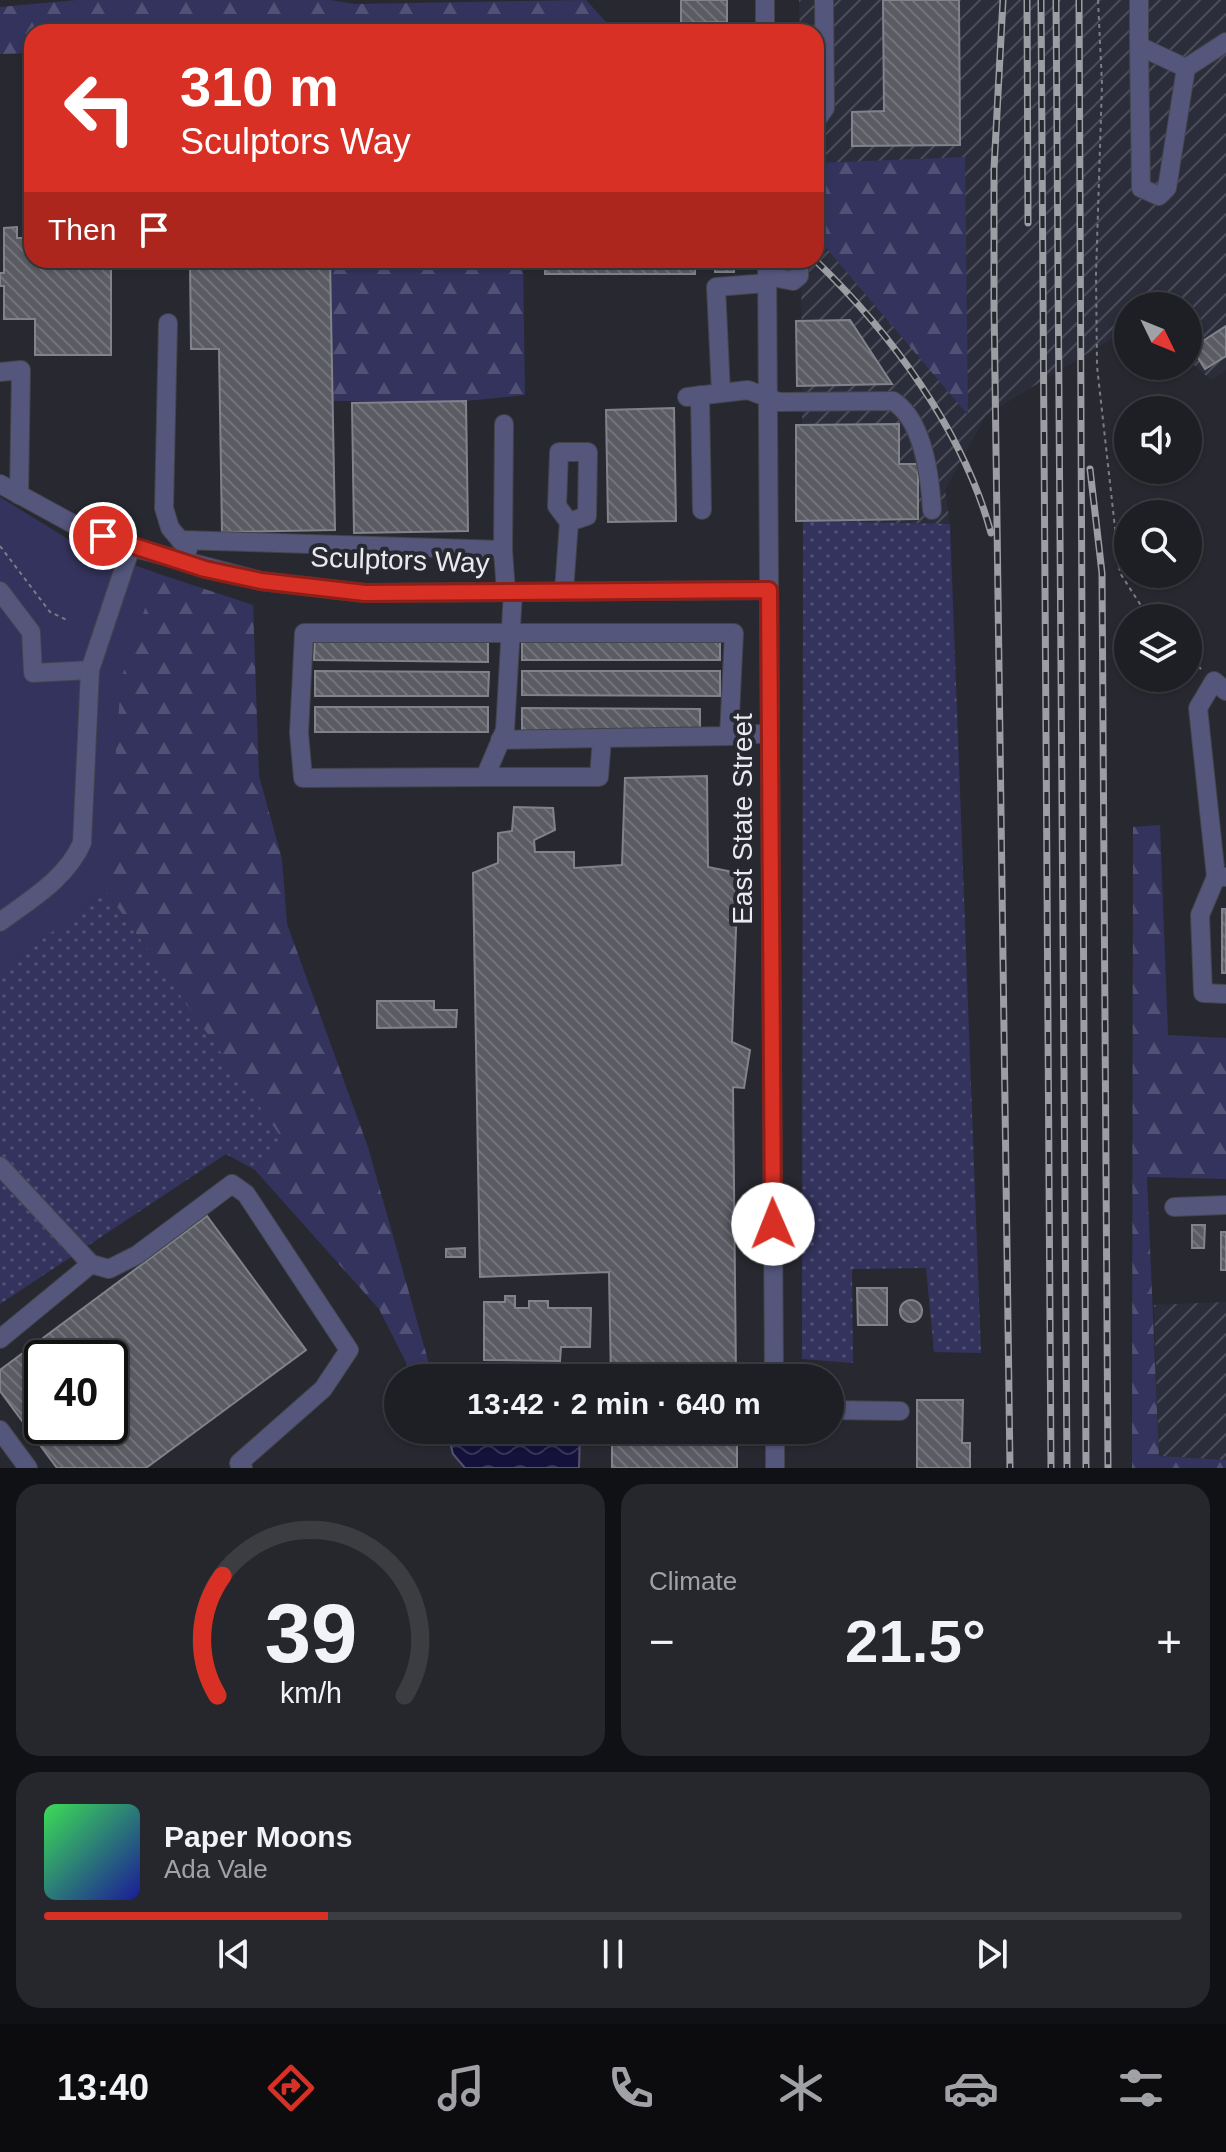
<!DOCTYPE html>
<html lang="en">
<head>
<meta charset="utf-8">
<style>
  body { margin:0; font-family:Helvetica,sans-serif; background:#26272c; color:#f1f3f6; height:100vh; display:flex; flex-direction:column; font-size:30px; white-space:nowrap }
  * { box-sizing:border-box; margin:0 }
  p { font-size:26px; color:#a1a2a6 }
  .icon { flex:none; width:44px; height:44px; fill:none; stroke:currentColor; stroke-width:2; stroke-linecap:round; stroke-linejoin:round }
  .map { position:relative; height:1468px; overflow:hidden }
  .details { display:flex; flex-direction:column; gap:16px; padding:16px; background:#101114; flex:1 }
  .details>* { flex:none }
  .guide { position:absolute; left:24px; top:24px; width:800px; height:244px; border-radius:24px; box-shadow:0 2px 6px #0004,0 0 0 2px #3c3d41; background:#d93025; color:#fff; overflow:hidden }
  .needle { width:52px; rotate:133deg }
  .tools { position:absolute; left:1114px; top:292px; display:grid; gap:16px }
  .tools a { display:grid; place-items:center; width:88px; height:88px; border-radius:50%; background:#1e1f24; box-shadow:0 2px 6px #0004,0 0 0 2px #3c3d41; font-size:40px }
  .speed { position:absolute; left:24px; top:1340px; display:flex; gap:16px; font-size:40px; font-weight:700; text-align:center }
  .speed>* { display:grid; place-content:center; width:104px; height:104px; border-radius:50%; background:#1e1f24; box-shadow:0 2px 6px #0004,0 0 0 2px #3c3d41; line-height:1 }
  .speed .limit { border:4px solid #111; border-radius:12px; background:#fff; color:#111 }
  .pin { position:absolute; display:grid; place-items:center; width:68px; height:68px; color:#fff; margin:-34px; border:4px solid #fff; border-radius:50%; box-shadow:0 2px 8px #0007 }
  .me { position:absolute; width:88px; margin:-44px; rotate:359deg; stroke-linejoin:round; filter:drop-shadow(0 0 6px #0008) }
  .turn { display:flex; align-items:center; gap:28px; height:168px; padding:0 24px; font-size:36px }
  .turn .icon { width:104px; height:104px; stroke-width:2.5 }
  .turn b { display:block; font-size:56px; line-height:68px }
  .then { display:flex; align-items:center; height:76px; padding:0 24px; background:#0003; gap:16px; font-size:30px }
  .big { font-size:60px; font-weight:700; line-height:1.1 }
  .details .card { flex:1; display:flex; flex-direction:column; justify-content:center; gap:12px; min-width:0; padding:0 28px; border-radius:24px; background:#26272c }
  .details .dial { align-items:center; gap:0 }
  .dial svg { height:208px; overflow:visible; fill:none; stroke:#3c3d41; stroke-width:7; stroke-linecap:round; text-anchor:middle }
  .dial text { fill:#f1f3f6; stroke:none }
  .song { display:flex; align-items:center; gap:24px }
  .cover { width:96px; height:96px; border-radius:12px; background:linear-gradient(135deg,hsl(130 70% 55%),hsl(240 70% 35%)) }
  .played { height:8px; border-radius:4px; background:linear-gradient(90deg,#d93025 25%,#3c3d41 25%) }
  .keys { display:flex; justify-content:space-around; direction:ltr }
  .heat { display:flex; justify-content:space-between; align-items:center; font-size:44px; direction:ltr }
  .details .tiles { flex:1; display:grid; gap:16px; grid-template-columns:1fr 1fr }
  .card:last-child { grid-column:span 2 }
  .trip { position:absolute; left:384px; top:1364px; width:460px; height:80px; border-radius:40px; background:#1e1f24; box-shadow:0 2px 6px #0004,0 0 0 2px #3c3d41; font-weight:700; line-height:80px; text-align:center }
  .tab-bar { display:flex; height:128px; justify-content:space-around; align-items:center; background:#0c0c0e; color:#a1a2a6 }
  .tab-bar .icon { width:56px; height:56px }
  .tab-bar .current { color:#d93025 }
  .tab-bar b { font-size:36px; color:#f1f3f6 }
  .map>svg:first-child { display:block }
  .industrial { fill:url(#industrial-furrows) }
  .grass { fill:url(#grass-dots) }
  .forest { fill:url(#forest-firs) }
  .park { fill:#33335d }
  .water { fill:url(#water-waves); stroke:#545270; stroke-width:2 }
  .building { fill:url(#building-back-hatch); stroke:#81828b; stroke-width:2; fill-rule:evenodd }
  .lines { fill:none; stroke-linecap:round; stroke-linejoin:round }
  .minor-casing { stroke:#43444b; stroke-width:20 }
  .path { stroke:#7c7d83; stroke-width:2; stroke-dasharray:4 4; stroke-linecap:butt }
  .minor { stroke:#54567c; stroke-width:18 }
  .rail-casing { stroke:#9d9ea3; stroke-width:7 }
  .rail { stroke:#282930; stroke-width:4; stroke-dasharray:12; stroke-linecap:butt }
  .route-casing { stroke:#8d1f18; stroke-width:20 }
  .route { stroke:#d93025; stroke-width:14 }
  .labels { text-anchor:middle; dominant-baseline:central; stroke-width:8; stroke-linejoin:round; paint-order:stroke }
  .street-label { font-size:28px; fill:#e9eaef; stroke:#282930 }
</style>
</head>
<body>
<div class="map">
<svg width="1226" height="1468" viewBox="0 0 1226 1468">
  <defs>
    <pattern id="industrial-furrows" width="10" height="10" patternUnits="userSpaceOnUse" patternTransform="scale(2)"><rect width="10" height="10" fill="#2c2d3b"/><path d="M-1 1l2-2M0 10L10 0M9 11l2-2" fill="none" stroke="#4b4c58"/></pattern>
    <pattern id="grass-dots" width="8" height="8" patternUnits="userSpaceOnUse" patternTransform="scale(2)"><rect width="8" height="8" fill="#33335d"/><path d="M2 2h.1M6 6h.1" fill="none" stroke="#515175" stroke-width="1.8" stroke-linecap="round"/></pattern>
    <pattern id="forest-firs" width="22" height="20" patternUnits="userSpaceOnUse" patternTransform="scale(2)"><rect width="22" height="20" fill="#33335d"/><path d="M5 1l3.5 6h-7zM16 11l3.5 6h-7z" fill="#515175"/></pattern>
    <pattern id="water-waves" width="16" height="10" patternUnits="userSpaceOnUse" patternTransform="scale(2)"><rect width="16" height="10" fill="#14113a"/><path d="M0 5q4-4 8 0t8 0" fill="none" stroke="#363457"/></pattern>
    <pattern id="building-back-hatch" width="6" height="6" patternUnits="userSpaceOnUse" patternTransform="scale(2)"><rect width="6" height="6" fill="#5b5b64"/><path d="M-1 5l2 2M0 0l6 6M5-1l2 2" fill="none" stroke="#73737a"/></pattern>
  </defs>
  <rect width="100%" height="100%" fill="#282930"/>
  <!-- industrial -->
  <g class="industrial">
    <polygon points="799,0 1226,0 1226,370 1211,380 1188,360 1188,306 1128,306 1128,329 986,415 945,490 950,524 803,521 801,260 816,260 816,32 800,32"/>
    <polygon points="1226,1302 1226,1460 1159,1456 1154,1305"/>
  </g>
  <!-- grass -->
  <g class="grass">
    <polygon points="803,521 950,524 981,1353 934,1352 926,1268 852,1269 853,1363 802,1359"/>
    <polygon points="106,891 287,1144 255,1170 226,1154 0,1304 0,971"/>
  </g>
  <!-- forest -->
  <g class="forest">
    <polygon points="77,0 330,0 355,4 586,0 615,32 32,32 32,53 0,54 0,7"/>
    <polygon points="965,157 968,415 816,236 816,163"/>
    <polygon points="330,260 523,260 525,395 466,401 332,401"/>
    <polygon points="141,568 253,605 259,776 282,859 287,924 368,1147 433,1378 414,1378 379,1309 255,1170 286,1144 106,891 0,971 0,941"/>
    <polygon points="1160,825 1168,1035 1226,1038 1226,1179 1147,1177 1159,1456 1226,1460 1226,1468 1132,1468 1133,827"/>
  </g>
  <!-- park -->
  <polygon class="park" points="0,497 81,547 157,573 121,679 106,891 0,971"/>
  <!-- water -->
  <polygon class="water" points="447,1430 580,1430 579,1468 465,1468 453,1454"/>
  <!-- building -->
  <g class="building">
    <polygon points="681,0 727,0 727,22 681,23"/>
    <polygon points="883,0 959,0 960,145 852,146 852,112 884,111"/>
    <rect x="25" y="166" width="7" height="64"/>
    <polygon points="17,227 17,238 32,238 32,260 111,260 111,355 35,355 35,319 4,319 4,286 0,286 0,273 4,273 4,228"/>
    <polygon points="190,260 330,260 335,530 222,532 219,349 191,349"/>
    <rect x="545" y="260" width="150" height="14"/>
    <rect x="715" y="260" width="19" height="12"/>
    <polygon points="850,320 892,384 797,386 796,321"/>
    <polygon points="1226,326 1226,356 1205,369 1192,348"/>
    <polygon points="466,401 468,531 354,533 352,403"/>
    <polygon points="674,408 676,521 608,522 606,410"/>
    <polygon points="899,424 899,464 918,464 918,519 796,521 796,425"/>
    <polygon points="522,635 720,636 720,660 522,660"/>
    <polygon points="315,636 488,638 488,662 314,660"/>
    <polygon points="315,671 489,672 488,696 315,696"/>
    <polygon points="522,671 720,671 720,696 522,695"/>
    <rect x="315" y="707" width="173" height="25"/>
    <polygon points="522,708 700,709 700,733 522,733"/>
    <polygon points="707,776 708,867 738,873 732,1042 750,1050 744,1088 733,1087 736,1378 611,1378 609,1272 480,1277 473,873 498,863 498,833 512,831 514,807 553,808 555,830 534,840 535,852 574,852 574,868 622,865 625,778"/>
    <rect x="1222" y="909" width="4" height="64"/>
    <polygon points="377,1001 434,1001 434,1010 457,1010 456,1027 377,1028"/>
    <path d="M207,1216L306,1350L146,1468H57L0,1391V1370ZM42,1358H110V1426H42Z"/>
    <polygon points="1192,1225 1205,1225 1204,1248 1192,1248"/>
    <rect x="1221" y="1232" width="5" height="38"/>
    <polygon points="465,1248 465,1257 446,1257 446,1249"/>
    <polygon points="857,1288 887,1288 887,1325 858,1325"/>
    <polygon points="505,1296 515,1296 515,1308 529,1308 529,1301 548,1301 548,1308 591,1308 590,1347 561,1347 560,1361 484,1360 484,1302 505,1302"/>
    <circle cx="911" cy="1311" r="11"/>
    <polygon points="917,1400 963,1400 962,1443 970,1443 970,1468 917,1468"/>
    <rect x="612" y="1430" width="125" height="38"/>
  </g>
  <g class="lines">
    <defs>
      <g id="minor">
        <polyline points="765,0 765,32"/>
        <polyline points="1139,0 1139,46 1186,68 1226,42"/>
        <polyline points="1139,46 1141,188 1159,196 1167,188 1186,68"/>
        <polyline points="816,121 825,108 824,0"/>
        <polyline points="767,260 774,1378"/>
        <polyline points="767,276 793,281 799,276 799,260"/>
        <polyline points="168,323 164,508 170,528 188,549"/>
        <polyline points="0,372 21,370 19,495"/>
        <polyline points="721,393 716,287 767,283"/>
        <polyline points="700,395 702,510"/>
        <path d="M687,397L748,390L779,402L893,401C923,420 930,476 932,510"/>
        <polyline points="0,484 75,525 131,547 261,581 365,593 769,590"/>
        <polyline points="180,540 503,550 506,592"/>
        <polyline points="503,550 504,424"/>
        <polyline points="0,591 31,632 33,673 90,670"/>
        <polyline points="564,591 569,522 557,506 559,452 588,452 587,516 569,522"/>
        <polyline points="729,736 770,733"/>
        <polyline points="500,740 602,738"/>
        <polyline points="485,777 303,778 299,733 304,633 734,633 729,736 602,738 599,777 485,777 505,730 513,592"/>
        <polyline points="1216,877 1198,708 1214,681 1226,691"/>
        <polyline points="1226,877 1216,877 1200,915 1203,993 1226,994"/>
        <path d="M0,922C31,899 66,879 82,843L90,670L131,547"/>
        <polyline points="0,1166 91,1264"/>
        <polyline points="1174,1207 1226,1205"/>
        <polyline points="91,1264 109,1269 137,1255 232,1184 246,1194 349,1350 323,1389 239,1463 243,1468"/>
        <polyline points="0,1339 91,1264"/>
        <polyline points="830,1410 900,1411"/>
        <polyline points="0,1430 28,1468"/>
        <polyline points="775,1430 775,1468"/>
      </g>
    </defs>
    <!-- minor casing -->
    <use href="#minor" class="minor-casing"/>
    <!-- path -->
    <g class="path">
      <polyline points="1098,0 1102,84 1096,274 1097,366 1120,573 1149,618"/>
      <polyline points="0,546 50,612 67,620"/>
      <polyline points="1188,656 1201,669"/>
    </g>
    <!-- minor -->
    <use href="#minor" class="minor"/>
    <defs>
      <g id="rail">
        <polyline points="1003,0 994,169 994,304 1010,1468"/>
        <polyline points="1027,0 1028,223"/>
        <polyline points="1041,0 1051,1468"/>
        <polyline points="1056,0 1067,1468"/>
        <polyline points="1079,0 1086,1468"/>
        <path d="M815,260C891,333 963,430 991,533"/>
        <polyline points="1090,469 1102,573 1108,1468"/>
      </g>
    </defs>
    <!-- rail casing -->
    <use href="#rail" class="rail-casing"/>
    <!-- rail -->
    <use href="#rail" class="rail"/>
  </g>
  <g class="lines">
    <defs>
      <polyline id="route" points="103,536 205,569 261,581 365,593 769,590 773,1224"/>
    </defs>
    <!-- route casing -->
    <use href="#route" class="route-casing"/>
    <!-- route -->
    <use href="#route" class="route"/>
  </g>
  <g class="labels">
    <!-- street labels -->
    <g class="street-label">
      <text transform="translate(400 560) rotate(2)">Sculptors Way</text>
      <text transform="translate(742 819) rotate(-90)">East State Street</text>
    </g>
  </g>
</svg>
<div class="tools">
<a><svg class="needle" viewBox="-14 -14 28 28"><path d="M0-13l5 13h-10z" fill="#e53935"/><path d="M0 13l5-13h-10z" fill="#a1a2a6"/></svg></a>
<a><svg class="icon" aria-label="sound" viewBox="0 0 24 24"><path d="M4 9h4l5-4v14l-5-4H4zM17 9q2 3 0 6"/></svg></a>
<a><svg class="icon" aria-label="search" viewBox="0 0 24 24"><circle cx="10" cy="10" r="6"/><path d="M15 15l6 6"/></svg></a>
<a><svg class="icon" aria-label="layers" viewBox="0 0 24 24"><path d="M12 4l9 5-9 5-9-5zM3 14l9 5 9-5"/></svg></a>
</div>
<div class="speed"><div class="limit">40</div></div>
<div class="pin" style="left:103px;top:536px;background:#d93025"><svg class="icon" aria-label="arrive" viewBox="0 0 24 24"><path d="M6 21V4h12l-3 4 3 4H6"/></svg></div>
<svg class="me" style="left:773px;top:1224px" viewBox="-20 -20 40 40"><circle r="19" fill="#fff"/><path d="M0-13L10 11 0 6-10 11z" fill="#d93025"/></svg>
<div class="trip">13:42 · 2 min · 640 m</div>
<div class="guide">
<div class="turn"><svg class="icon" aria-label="left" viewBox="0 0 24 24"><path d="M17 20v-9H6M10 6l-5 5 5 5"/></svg><div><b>310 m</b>Sculptors Way</div></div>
<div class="then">Then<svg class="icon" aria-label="arrive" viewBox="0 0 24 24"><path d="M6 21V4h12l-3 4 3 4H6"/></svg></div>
</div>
</div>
<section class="details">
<div class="tiles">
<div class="card dial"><svg viewBox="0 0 100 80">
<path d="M14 69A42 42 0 1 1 86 69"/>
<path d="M14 69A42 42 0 0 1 16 23" stroke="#d93025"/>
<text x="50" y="56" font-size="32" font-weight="700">39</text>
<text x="50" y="72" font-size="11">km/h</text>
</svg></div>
<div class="card"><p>Climate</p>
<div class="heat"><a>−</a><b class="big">21.5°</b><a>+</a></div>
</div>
<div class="card">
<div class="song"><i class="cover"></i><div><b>Paper Moons</b><p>Ada Vale</p></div></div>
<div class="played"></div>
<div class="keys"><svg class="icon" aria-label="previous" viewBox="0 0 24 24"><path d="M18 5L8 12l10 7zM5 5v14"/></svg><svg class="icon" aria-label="pause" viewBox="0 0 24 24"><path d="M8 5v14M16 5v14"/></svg><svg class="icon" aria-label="next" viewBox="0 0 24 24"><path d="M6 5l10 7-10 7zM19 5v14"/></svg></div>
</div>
</div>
</section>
<nav class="tab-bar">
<b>13:40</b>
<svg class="icon current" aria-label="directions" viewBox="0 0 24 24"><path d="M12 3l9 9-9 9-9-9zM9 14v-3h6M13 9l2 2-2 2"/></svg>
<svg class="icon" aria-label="music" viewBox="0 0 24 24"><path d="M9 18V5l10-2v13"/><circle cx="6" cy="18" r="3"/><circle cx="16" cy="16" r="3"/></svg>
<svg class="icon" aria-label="phone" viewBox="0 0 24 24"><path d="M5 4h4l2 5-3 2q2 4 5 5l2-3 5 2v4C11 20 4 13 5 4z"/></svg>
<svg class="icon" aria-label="climate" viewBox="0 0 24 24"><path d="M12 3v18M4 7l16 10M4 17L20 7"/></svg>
<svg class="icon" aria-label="car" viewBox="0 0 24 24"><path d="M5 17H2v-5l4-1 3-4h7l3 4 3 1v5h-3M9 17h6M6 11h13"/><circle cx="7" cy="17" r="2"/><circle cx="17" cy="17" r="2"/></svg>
<svg class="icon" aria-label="filters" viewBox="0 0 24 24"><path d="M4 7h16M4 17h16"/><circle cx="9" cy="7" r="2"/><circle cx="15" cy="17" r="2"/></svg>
</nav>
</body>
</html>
